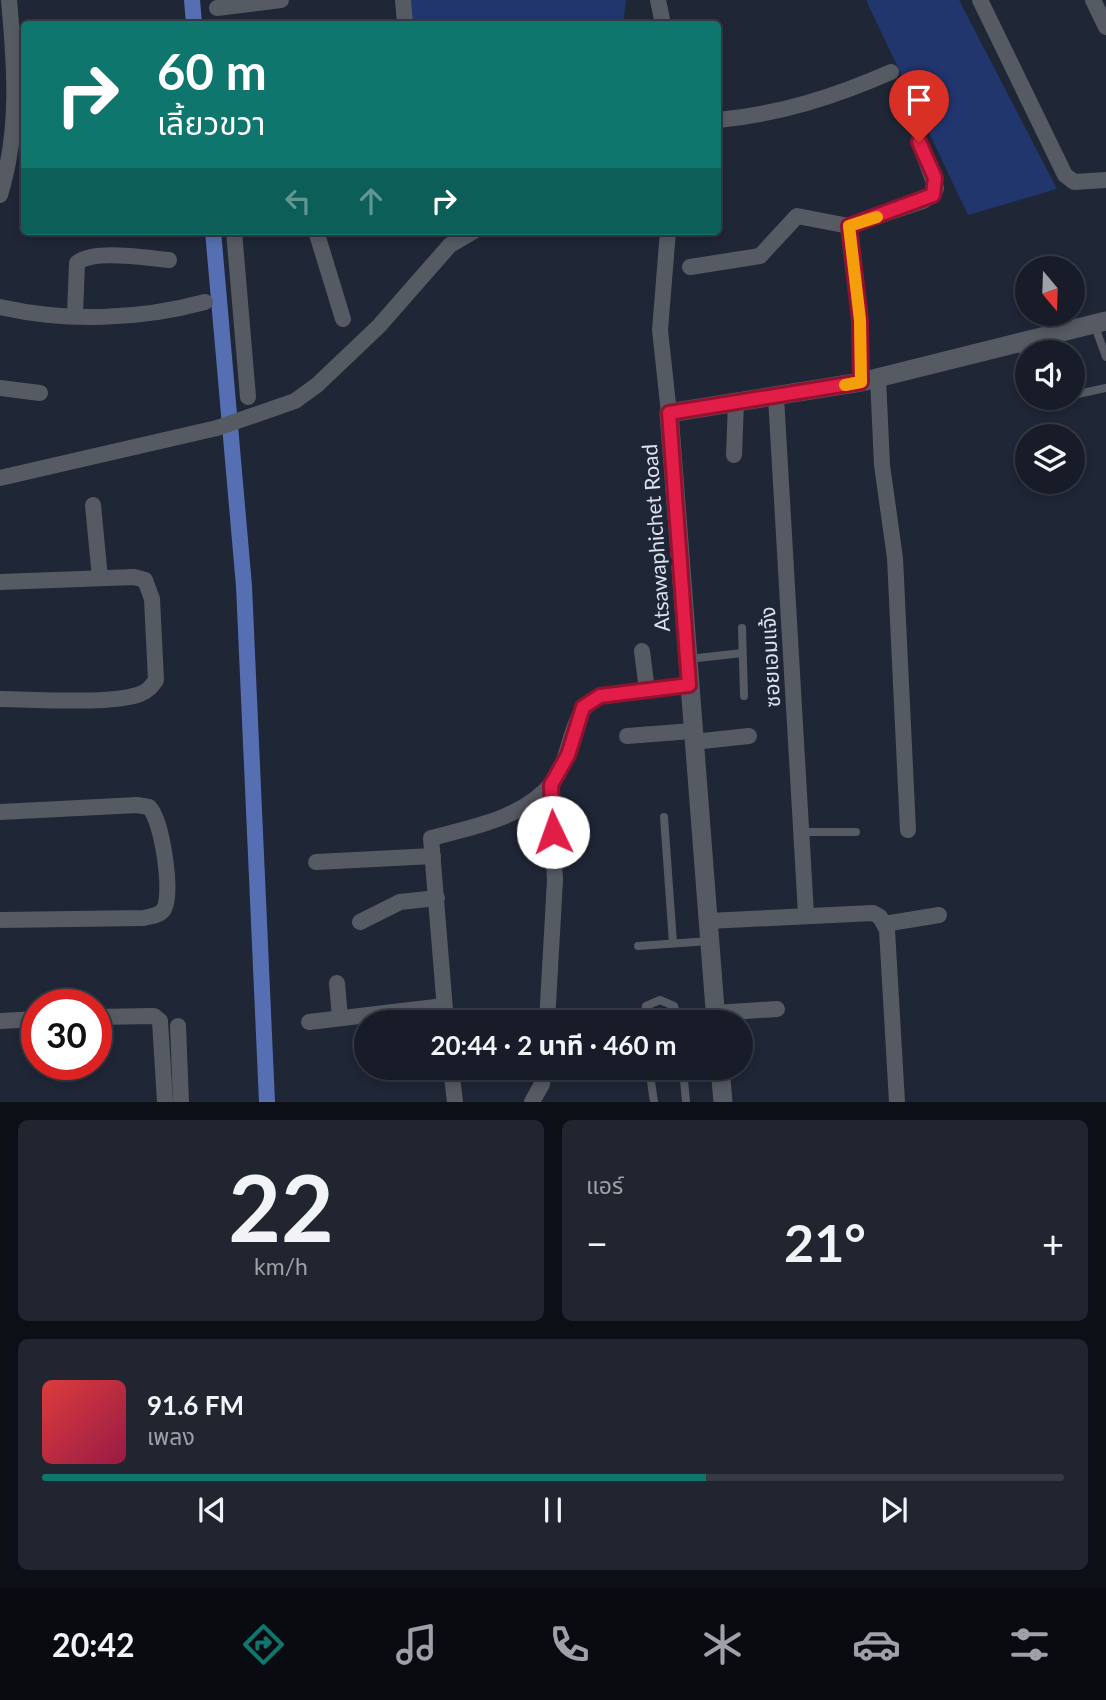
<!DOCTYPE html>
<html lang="th">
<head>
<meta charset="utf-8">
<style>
  body { margin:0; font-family:Lato,"Noto Sans Thai",sans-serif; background:#202530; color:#f1f3f6; height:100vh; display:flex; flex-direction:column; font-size:26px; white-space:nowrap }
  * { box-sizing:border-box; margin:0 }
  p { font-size:23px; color:#9ea1a8 }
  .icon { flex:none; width:38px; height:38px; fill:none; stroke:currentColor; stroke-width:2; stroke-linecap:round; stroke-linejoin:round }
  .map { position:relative; height:1102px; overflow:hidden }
  .sheet { display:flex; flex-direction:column; gap:18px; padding:18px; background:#0d0f16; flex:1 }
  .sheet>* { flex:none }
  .hud { position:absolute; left:21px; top:21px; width:700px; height:214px; border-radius:7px; box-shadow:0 4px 10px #0003,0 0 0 2px #363a45; background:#0f766e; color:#fff; overflow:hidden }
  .needle { width:46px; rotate:161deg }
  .controls { position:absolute; left:1015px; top:256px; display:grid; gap:14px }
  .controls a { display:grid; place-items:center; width:70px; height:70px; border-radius:50%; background:#171c28; box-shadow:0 4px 10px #0003,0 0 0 2px #363a45; font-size:35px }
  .speed { position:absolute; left:21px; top:989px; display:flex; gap:14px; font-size:35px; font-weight:700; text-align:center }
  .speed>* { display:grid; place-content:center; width:91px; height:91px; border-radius:50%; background:#171c28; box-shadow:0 4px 10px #0003,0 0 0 2px #363a45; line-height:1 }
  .speed .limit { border:10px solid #d22; background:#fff; color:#111 }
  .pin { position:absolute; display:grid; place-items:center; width:60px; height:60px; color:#fff; margin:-72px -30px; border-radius:50% 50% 50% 0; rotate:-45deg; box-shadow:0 0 7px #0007 }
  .pin .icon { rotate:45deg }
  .me { position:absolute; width:77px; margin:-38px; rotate:357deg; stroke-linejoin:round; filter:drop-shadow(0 0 5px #0008) }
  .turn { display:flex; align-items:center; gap:24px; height:147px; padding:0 21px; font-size:32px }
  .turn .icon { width:91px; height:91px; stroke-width:2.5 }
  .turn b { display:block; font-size:49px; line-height:60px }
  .lanes { display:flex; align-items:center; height:66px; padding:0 21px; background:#0003; justify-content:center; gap:35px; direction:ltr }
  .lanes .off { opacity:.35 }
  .big { font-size:52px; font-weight:700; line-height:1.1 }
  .sheet .card { flex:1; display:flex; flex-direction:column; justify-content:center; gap:10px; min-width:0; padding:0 24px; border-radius:10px; background:#202530 }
  .sheet .dial { align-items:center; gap:0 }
  .dial b { font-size:91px; line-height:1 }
  .song { display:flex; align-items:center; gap:21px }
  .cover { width:84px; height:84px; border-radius:10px; background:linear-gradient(135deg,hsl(0 70% 55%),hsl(340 70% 35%)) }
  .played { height:7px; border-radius:4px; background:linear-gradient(90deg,#0f766e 65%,#363a45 65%) }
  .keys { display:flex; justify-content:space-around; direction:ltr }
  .heat { display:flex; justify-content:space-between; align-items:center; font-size:38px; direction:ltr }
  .sheet .tiles { flex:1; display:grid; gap:18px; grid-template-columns:1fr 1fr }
  .card:last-child { grid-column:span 2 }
  .trip { position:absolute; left:354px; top:1010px; width:399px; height:70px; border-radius:35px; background:#171c28; box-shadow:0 4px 10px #0003,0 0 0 2px #363a45; font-weight:700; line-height:70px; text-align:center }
  .menu { display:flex; height:112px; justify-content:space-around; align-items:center; background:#090b10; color:#9ea1a8 }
  .menu .icon { width:49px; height:49px }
  .menu .on { color:#0f766e }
  .menu b { font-size:32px; color:#f1f3f6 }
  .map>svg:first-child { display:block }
  .green { fill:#22366e }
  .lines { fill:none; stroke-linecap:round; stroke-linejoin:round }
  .canal { stroke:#556fb2; stroke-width:16 }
  .service { stroke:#565a63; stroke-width:8 }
  .minor { stroke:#565a63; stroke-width:16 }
  .tertiary { stroke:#565a63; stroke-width:19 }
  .route-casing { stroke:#92132f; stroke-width:18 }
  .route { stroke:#e11d48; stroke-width:12 }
  .slow { stroke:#f59e0b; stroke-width:12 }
  .labels { text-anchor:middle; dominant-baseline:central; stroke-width:7; stroke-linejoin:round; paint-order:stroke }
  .street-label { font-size:21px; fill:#dde2ee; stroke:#1f2636 }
</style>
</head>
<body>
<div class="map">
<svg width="1106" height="1102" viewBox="0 0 1106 1102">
  <rect width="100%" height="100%" fill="#1f2636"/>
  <!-- green -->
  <g class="green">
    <polygon points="409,0 626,0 623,24 411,24"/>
    <polygon points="866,0 959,0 1057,189 968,215"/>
  </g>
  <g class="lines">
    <!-- canal -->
    <g class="canal">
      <polyline points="192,0 194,24"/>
      <polyline points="213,231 244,586 267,1102"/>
    </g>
    <!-- service -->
    <g class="service">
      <polyline points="1094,324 1106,357"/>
      <polyline points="1022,344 1027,375"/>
      <polyline points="1073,395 1106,388"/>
      <polyline points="1032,397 1038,402 1063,397"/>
      <polyline points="742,628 744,696"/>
      <polyline points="689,659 742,653"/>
      <polyline points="664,817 673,943"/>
      <polyline points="800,832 856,832"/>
      <polyline points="638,946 710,941"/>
      <polyline points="643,1022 646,1006 660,1000 674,1006 679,1022"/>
      <polyline points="649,1068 654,1102"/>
      <polyline points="683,1068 686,1102"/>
    </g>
    <!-- minor -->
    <g class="minor">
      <polyline points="403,0 405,24"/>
      <polyline points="658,0 663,24"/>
      <polyline points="980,0 1065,175 1074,182 1106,180"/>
      <polyline points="1093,0 1106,27"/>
      <polyline points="217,8 281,0"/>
      <path d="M718,120C780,114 834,97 891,72"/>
      <path d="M0,195C20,130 15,67 9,0"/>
      <polyline points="849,226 860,320 861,382"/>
      <polyline points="234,231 248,397"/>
      <polyline points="316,231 343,319"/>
      <polyline points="668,231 660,330 669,413"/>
      <polyline points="690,267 760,256 797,216 849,226 923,201 933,195 936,188 919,142"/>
      <path d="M0,307C67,322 139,320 205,302"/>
      <path d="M75,315L77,263C93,249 146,258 169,260"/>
      <polyline points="878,378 882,465 895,558 908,830"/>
      <polyline points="0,388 40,393"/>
      <polyline points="776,397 806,914"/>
      <polyline points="734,455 736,403"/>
      <polyline points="0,478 217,428 295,401 317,385 379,326 450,245 474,231"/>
      <polyline points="93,505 100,578"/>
      <path d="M0,582L134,577L145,580L152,599L156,680C151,687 148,691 140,694C111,705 34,699 0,699"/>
      <polyline points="642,651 647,690"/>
      <polyline points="627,736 692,731"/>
      <polyline points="693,742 749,736"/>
      <path d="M0,812L137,805L149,807C162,820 173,892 164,909C160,916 150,916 144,918L0,920"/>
      <polyline points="316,862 433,856"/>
      <polyline points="708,921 873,913 880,917 887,930 897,1102"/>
      <polyline points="360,922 400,902 437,898"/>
      <polyline points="884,924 939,915"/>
      <polyline points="337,983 340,1018"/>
      <polyline points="715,1013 777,1009"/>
      <polyline points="96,1017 154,1016 160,1021 165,1102"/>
      <polyline points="0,1021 37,1019"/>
      <polyline points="309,1022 444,1006"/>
      <path d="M446,1022L431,838C474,827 523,818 552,783C573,758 568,709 600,696L689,685"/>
      <polyline points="547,1022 555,880 550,785"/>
      <polyline points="178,1026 181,1102"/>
      <polyline points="451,1068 455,1102"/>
      <polyline points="532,1102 542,1084 544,1068"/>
    </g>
    <!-- tertiary -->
    <g class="tertiary">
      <polyline points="716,1022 669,413 861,382 1106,321"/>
      <polyline points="720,1068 723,1102"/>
    </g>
  </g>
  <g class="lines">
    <defs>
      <polyline id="route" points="553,832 551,785 568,755 583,707 600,696 689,685 669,413 861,382 860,320 849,226 933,195 935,178 919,142"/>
    </defs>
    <!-- route casing -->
    <use href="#route" class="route-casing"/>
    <!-- route -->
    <use href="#route" class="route"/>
    <!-- slow -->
    <polyline class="slow" points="845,385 861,382 860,320 849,226 877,217"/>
  </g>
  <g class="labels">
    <!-- street labels -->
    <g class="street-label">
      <text transform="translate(655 538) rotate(-94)">Atsawaphichet Road</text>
      <text transform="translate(769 657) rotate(-93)">ซอยเอมแจ้ง</text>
    </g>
  </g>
</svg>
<div class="controls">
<a><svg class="needle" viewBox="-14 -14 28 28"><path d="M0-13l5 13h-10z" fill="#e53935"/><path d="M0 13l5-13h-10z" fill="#9ea1a8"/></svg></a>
<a><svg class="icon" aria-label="sound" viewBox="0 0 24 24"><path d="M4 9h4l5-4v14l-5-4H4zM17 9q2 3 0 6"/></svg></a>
<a><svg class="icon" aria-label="layers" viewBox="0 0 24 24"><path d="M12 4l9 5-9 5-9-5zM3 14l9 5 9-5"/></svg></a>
</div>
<div class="speed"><div class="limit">30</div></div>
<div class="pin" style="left:919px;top:142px;background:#d93025"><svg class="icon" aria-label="arrive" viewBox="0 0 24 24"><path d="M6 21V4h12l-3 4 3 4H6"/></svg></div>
<svg class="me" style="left:553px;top:832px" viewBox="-20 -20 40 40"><circle r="19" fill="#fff"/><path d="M0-13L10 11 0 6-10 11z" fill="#e11d48"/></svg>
<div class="trip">20:44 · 2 นาที · 460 m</div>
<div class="hud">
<div class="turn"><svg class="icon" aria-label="right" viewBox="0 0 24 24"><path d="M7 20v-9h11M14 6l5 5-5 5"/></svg><div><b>60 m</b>เลี้ยวขวา</div></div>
<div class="lanes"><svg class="icon off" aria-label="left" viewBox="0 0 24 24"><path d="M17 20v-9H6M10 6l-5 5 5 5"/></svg><svg class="icon off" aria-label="ahead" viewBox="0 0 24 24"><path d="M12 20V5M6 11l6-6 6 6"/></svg><svg class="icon" aria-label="right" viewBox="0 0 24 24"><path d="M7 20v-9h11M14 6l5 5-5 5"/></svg></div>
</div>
</div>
<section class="sheet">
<div class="tiles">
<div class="card dial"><b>22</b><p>km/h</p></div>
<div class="card"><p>แอร์</p>
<div class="heat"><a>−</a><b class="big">21°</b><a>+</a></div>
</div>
<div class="card">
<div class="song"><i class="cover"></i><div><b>91.6 FM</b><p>เพลง</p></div></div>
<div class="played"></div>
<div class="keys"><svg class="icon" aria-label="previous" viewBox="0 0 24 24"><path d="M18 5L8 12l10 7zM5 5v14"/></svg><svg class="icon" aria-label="pause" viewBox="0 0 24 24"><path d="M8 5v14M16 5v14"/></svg><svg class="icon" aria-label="next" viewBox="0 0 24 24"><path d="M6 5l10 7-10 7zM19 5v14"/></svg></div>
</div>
</div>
</section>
<nav class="menu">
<b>20:42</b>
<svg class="icon on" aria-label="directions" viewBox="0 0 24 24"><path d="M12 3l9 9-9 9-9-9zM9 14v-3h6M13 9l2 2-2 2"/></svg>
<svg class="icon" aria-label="music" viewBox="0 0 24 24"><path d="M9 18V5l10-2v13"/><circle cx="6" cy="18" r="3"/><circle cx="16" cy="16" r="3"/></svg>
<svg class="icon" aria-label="phone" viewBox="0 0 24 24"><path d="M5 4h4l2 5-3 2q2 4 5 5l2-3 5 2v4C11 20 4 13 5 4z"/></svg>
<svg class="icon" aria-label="climate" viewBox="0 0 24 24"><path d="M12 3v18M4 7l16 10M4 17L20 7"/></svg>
<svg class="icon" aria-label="car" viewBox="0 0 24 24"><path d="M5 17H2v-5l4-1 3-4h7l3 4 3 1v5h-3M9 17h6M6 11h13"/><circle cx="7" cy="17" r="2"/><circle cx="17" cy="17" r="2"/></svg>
<svg class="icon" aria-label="filters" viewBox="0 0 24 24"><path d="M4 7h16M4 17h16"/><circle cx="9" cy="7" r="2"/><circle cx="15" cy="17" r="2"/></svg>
</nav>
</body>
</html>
